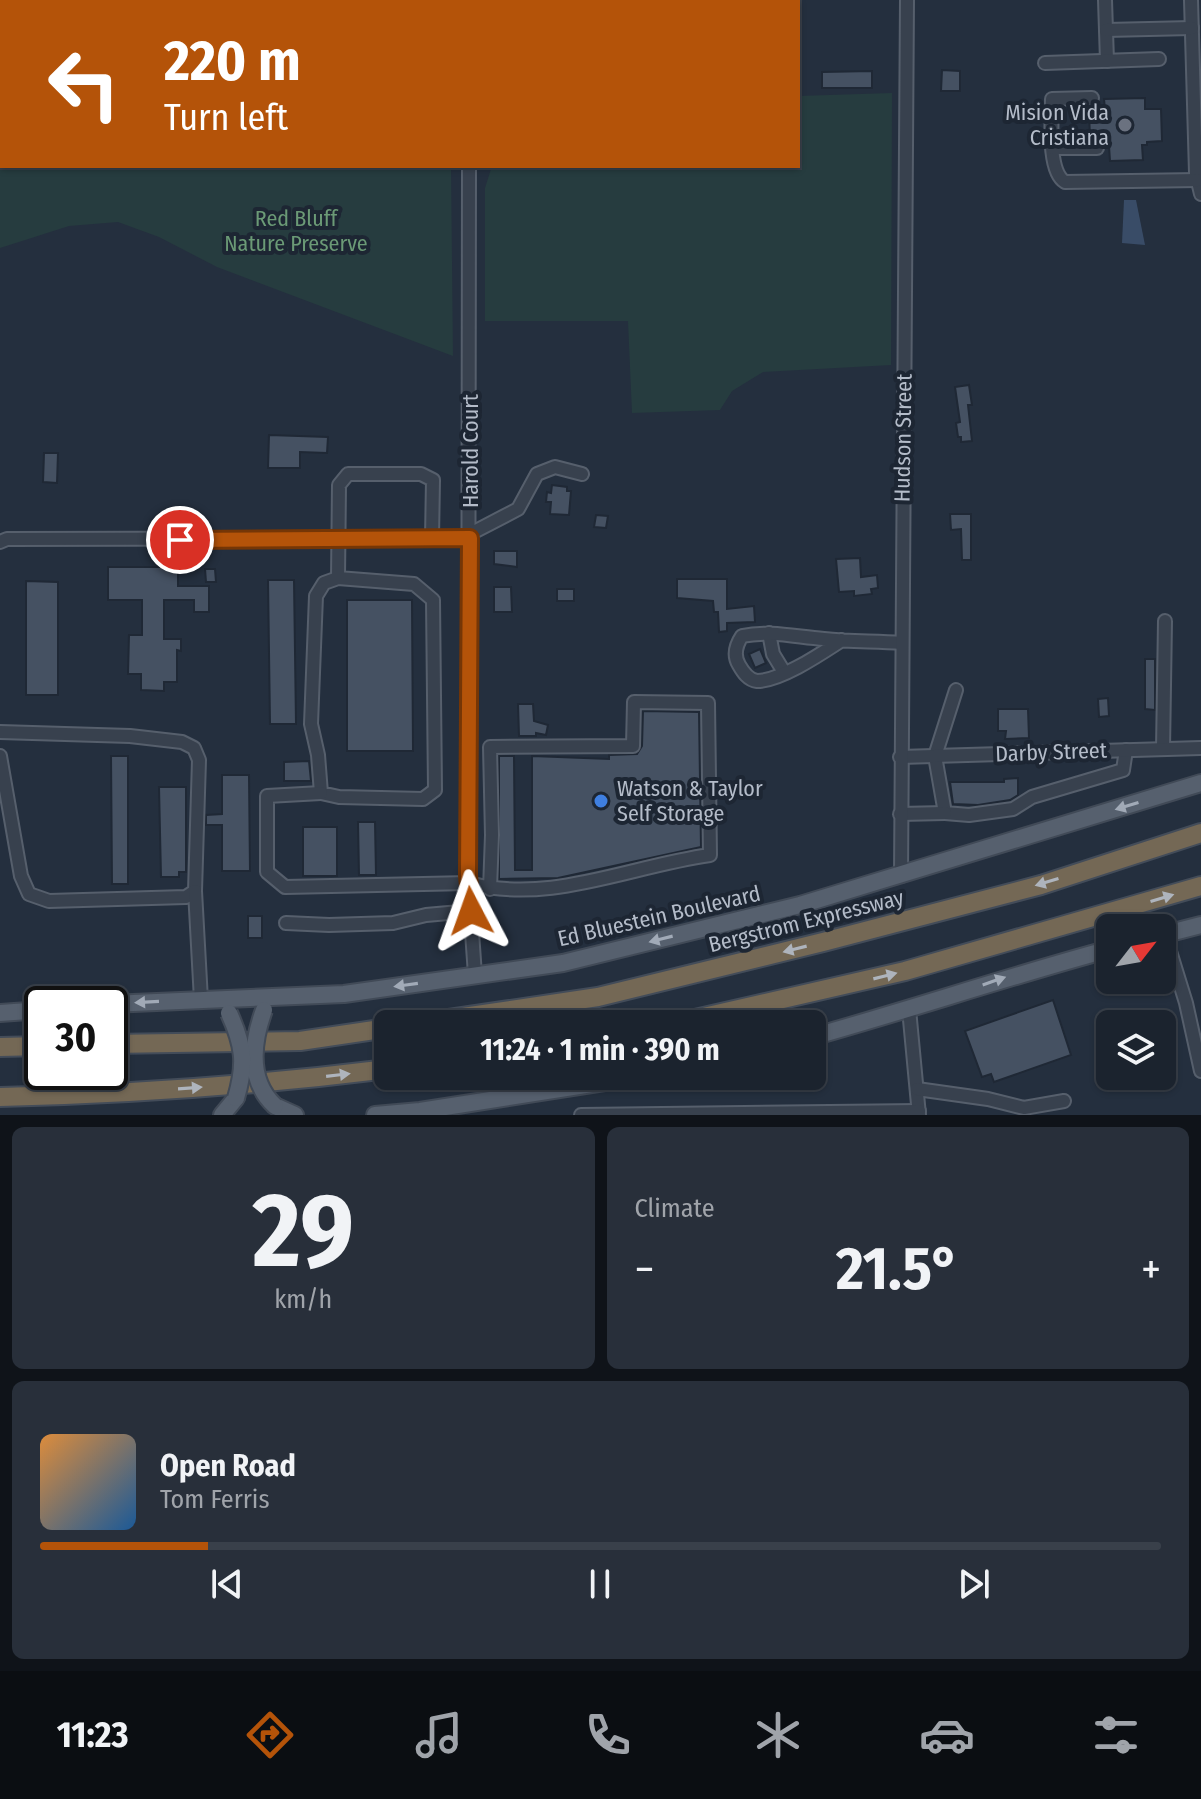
<!DOCTYPE html>
<html lang="en">
<head>
<meta charset="utf-8">
<style>
  body { margin:0; font-family:"Fira Sans Condensed",sans-serif; background:#282f3a; color:#f1f3f6; height:100vh; display:flex; flex-direction:column; font-size:30px; white-space:nowrap }
  * { box-sizing:border-box; margin:0 }
  p { font-size:26px; color:#a0a4aa }
  .icon { flex:none; width:44px; height:44px; fill:none; stroke:currentColor; stroke-width:2; stroke-linecap:round; stroke-linejoin:round }
  .map { position:relative; height:1115px; overflow:hidden }
  .side { display:flex; flex-direction:column; gap:12px; padding:12px; background:#0f1319; flex:1 }
  .side>* { flex:none }
  .hud { position:absolute; left:0px; top:0px; width:800px; height:168px; box-shadow:0 2px 6px #0004,0 0 0 2px #39404a; background:#b45309; color:#fff; overflow:hidden }
  .needle { width:52px; rotate:59deg }
  .tools { position:absolute; left:1096px; top:914px; display:grid; gap:16px }
  .tools a { display:grid; place-items:center; width:80px; height:80px; border-radius:12px; background:#1b232e; box-shadow:0 2px 6px #0004,0 0 0 2px #39404a; font-size:40px }
  .speed { position:absolute; left:24px; top:986px; display:flex; gap:16px; font-size:40px; font-weight:700; text-align:center }
  .speed>* { display:grid; place-content:center; width:104px; height:104px; border-radius:50%; background:#1b232e; box-shadow:0 2px 6px #0004,0 0 0 2px #39404a; line-height:1 }
  .speed .limit { border:4px solid #111; border-radius:12px; background:#fff; color:#111 }
  .pin { position:absolute; display:grid; place-items:center; width:68px; height:68px; color:#fff; margin:-34px; border:4px solid #fff; border-radius:50%; box-shadow:0 2px 8px #0007 }
  .me { position:absolute; width:88px; margin:-44px; rotate:356deg; stroke-linejoin:round; filter:drop-shadow(0 0 6px #0008) }
  .turn { display:flex; align-items:center; gap:28px; height:168px; padding:0 32px; font-size:36px }
  .turn .icon { width:104px; height:104px; stroke-width:2.5 }
  .turn b { display:block; font-size:56px; line-height:68px }
  .big { font-size:60px; font-weight:700; line-height:1.1 }
  .side .widget { flex:1; display:flex; flex-direction:column; justify-content:center; gap:12px; min-width:0; padding:0 28px; border-radius:12px; background:#282f3a }
  .side .dial { align-items:center; gap:0 }
  .dial b { font-size:104px; line-height:1 }
  .song { display:flex; align-items:center; gap:24px }
  .cover { width:96px; height:96px; border-radius:12px; background:linear-gradient(135deg,hsl(30 70% 55%),hsl(210 70% 35%)) }
  .played { height:8px; border-radius:4px; background:linear-gradient(90deg,#b45309 15%,#39404a 15%) }
  .keys { display:flex; justify-content:space-around; direction:ltr }
  .heat { display:flex; justify-content:space-between; align-items:center; font-size:44px; direction:ltr }
  .side .tiles { flex:1; display:grid; gap:12px; grid-template-columns:1fr 1fr }
  .widget:last-child { grid-column:span 2 }
  .trip { position:absolute; left:374px; top:1010px; width:452px; height:80px; border-radius:12px; background:#1b232e; box-shadow:0 2px 6px #0004,0 0 0 2px #39404a; font-weight:700; line-height:80px; text-align:center }
  .dock { display:flex; height:128px; justify-content:space-around; align-items:center; background:#0b0e12; color:#a0a4aa }
  .dock .icon { width:56px; height:56px }
  .dock .active { color:#b45309 }
  .dock b { font-size:36px; color:#f1f3f6 }
  .map>svg:first-child { display:block }
  .green { fill:#263c3f }
  .water { fill:#394c67 }
  .building { fill:#455162; stroke:#1f2835; stroke-width:2 }
  .lines { fill:none; stroke-linecap:round; stroke-linejoin:round }
  .minor-casing { stroke:#565f6c; stroke-width:16 }
  .major-casing { stroke:#414a57; stroke-width:20 }
  .highway-casing { stroke:#434c59; stroke-width:22 }
  .minor { stroke:#38414e; stroke-width:12 }
  .major { stroke:#56606e; stroke-width:16 }
  .highway { stroke:#746855; stroke-width:18 }
  .major-bridge-casing { stroke:#414a57; stroke-width:20; stroke-linecap:butt }
  .major-bridge { stroke:#56606e; stroke-width:16 }
  .oneway { fill:#a1aab7 }
  .oneway2 { fill:#aeb4bd }
  .route-casing { stroke:#753606; stroke-width:20 }
  .route { stroke:#b45309; stroke-width:14 }
  .worship-dot { fill:#6b7280; stroke:#1d2633; stroke-width:3 }
  .shop-dot { fill:#3f7fe0; stroke:#1d2633; stroke-width:3 }
  .labels { text-anchor:middle; dominant-baseline:central; stroke-width:8; stroke-linejoin:round; paint-order:stroke }
  .poi-label { font-size:22px; fill:#b4bcc9; stroke:#1d2633; text-anchor:end }
  .park-label { font-size:22px; fill:#6b9a76; stroke:#1d2633 }
  .street-label { font-size:22px; fill:#b4bcc9; stroke:#1d2633 }
</style>
</head>
<body>
<div class="map">
<svg width="1201" height="1115" viewBox="0 0 1201 1115">
  <rect width="100%" height="100%" fill="#242f3e"/>
  <!-- green -->
  <g class="green">
    <polygon points="0,0 450,0 2,2 2,166 451,166 453,356 217,267 159,237 118,222 69,226 0,248"/>
    <rect x="559" y="0" width="135" height="2"/>
    <polygon points="892,93 891,365 763,372 732,391 720,410 632,413 628,321 485,321 485,188 492,166 798,166 798,96"/>
  </g>
  <!-- water -->
  <polygon class="water" points="1124,200 1136,200 1145,245 1122,243"/>
  <!-- building -->
  <g class="building">
    <polygon points="942,70 960,71 960,91 941,91"/>
    <polygon points="872,71 872,88 822,88 822,72"/>
    <polygon points="1145,98 1145,109 1161,109 1162,141 1147,142 1147,145 1142,145 1143,160 1110,161 1109,146 1106,146 1105,142 1101,140 1090,139 1089,110 1105,109 1104,99"/>
    <polygon points="969,385 972,405 968,405 972,441 961,442 961,437 958,437 956,423 960,422 955,387"/>
    <polygon points="269,435 328,437 327,453 300,452 300,468 268,468"/>
    <polygon points="44,453 58,453 57,483 43,482"/>
    <polygon points="552,485 567,487 567,491 571,491 569,515 550,514 551,502 546,502 547,492 551,493"/>
    <polygon points="950,514 971,514 971,560 962,560 961,529 951,530"/>
    <polygon points="596,515 608,516 606,528 594,527"/>
    <polygon points="494,551 517,551 517,567 494,564"/>
    <polygon points="860,558 861,577 877,575 878,588 871,589 872,594 854,596 854,591 839,592 836,559"/>
    <polygon points="108,567 178,567 178,586 209,586 209,612 194,612 194,600 164,600 164,639 181,639 181,651 177,650 177,682 164,682 164,691 141,690 141,674 128,674 129,635 142,635 142,600 108,600"/>
    <polygon points="205,569 215,569 216,582 206,582"/>
    <polygon points="677,579 727,579 727,609 754,606 755,622 727,623 727,631 719,632 718,612 714,612 713,601 677,598"/>
    <polygon points="268,580 294,580 296,724 270,724"/>
    <polygon points="26,581 58,582 58,695 26,695"/>
    <polygon points="494,587 511,587 512,612 494,612"/>
    <rect x="557" y="589" width="17" height="12"/>
    <polygon points="347,600 412,600 413,751 347,751"/>
    <polygon points="760,649 766,663 755,668 749,654"/>
    <polygon points="1145,659 1155,659 1155,710 1145,709"/>
    <polygon points="1108,698 1109,716 1099,717 1098,699"/>
    <polygon points="518,704 533,704 534,721 548,725 546,735 536,733 536,736 519,736"/>
    <polygon points="998,709 1028,709 1029,738 1005,739 1006,731 998,731"/>
    <polygon points="643,711 699,712 701,847 558,878 499,879 499,756 514,756 515,870 532,870 532,756 609,759 609,755 637,754 642,746"/>
    <polygon points="111,756 128,756 128,884 112,884"/>
    <polygon points="309,761 311,781 284,781 284,762"/>
    <polygon points="222,775 249,775 250,871 222,871 222,825 206,825 206,815 222,814"/>
    <polygon points="1018,778 1018,795 1010,800 978,805 953,804 950,782 1004,782 1004,779"/>
    <polygon points="159,787 186,787 186,872 179,872 179,877 161,877"/>
    <polygon points="358,822 375,822 376,875 359,875"/>
    <rect x="303" y="827" width="34" height="49"/>
    <rect x="248" y="916" width="14" height="22"/>
    <polygon points="1053,1000 1071,1055 994,1082 991,1074 982,1077 965,1031"/>
  </g>
  <g class="lines">
    <defs>
      <g id="minor">
        <polyline points="468,0 468,2"/>
        <polyline points="1105,0 1107,61"/>
        <polyline points="1191,0 1196,173 1201,194"/>
        <polyline points="1106,30 1192,28"/>
        <polyline points="1045,63 1159,59"/>
        <path d="M1092,98L1052,99C1052,119 1047,171 1065,182L1198,180"/>
        <polyline points="1053,148 1097,148"/>
        <polyline points="469,166 468,875 475,975"/>
        <polyline points="470,534 518,509 537,474 555,467 582,474"/>
        <polyline points="0,542 7,539 470,538"/>
        <polyline points="338,578 414,584 433,600 435,790 423,799 339,797 321,793 318,755 311,724 316,596 324,583 338,578 339,485 348,474 421,474 433,480 432,538"/>
        <polyline points="769,633 773,654 784,672"/>
        <path d="M842,640C822,653 781,681 757,681C748,680 743,672 739,665C733,655 736,645 742,636C770,630 796,637 824,639C850,642 876,641 901,643"/>
        <polyline points="956,690 935,756 945,813 969,815 1013,809 1032,797 1123,770 1126,750"/>
        <polyline points="0,732 130,736 182,742 194,748 199,760 195,891 186,897 49,901 29,894 21,876 0,756"/>
        <polyline points="1163,749 1165,621"/>
        <polyline points="900,757 1201,748"/>
        <path d="M321,793L267,796V872L285,887L469,883C549,905 630,866 710,855L708,703L634,702L633,746L490,747L492,835L490,889"/>
        <polyline points="900,814 945,813"/>
        <polyline points="901,876 907,0"/>
        <polyline points="195,891 201,1000"/>
        <polyline points="286,923 329,925 393,923 426,915 471,911"/>
        <polyline points="1165,935 1186,1003 1201,1071"/>
        <polyline points="909,1009 919,1115"/>
        <polyline points="917,1089 988,1099 1024,1108 1064,1101"/>
        <polyline points="581,1115 919,1111"/>
      </g>
      <g id="major">
        <polyline points="1162,935 1201,925"/>
        <polyline points="110,1004 344,994 563,963 800,905 1201,783"/>
        <polyline points="0,1013 42,1010"/>
        <path d="M812,1037C912,1009 1010,976 1110,949"/>
        <polyline points="275,1106 295,1115"/>
        <polyline points="222,1115 236,1098"/>
        <polyline points="375,1115 420,1111 643,1076"/>
      </g>
      <g id="highway">
        <polyline points="415,1024 598,997 823,942 1041,885 1201,833"/>
        <polyline points="673,1024 905,971 1201,886"/>
        <polyline points="110,1044 300,1041 388,1028"/>
        <polyline points="0,1047 42,1046"/>
        <path d="M0,1097C130,1094 259,1085 388,1069"/>
      </g>
    </defs>
    <!-- minor casing -->
    <use href="#minor" class="minor-casing"/>
    <!-- major casing -->
    <use href="#major" class="major-casing"/>
    <!-- highway casing -->
    <use href="#highway" class="highway-casing"/>
    <!-- minor -->
    <use href="#minor" class="minor"/>
    <!-- major -->
    <use href="#major" class="major"/>
    <!-- highway -->
    <use href="#highway" class="highway"/>
    <defs>
      <g id="major-bridge">
        <path d="M264,1010C252,1043 247,1080 275,1106"/>
        <path d="M229,1013C244,1046 246,1064 236,1098"/>
      </g>
    </defs>
    <!-- major-bridge casing -->
    <use href="#major-bridge" class="major-bridge-casing"/>
    <!-- major-bridge -->
    <use href="#major-bridge" class="major-bridge"/>
  </g>
  <!-- one-way arrows -->
  <defs><path id="oneway-solid" d="M-6-.8H1V-3.2L6.5 0L1 3.2V.8H-6Z" transform="scale(2)"/></defs>
  <g class="oneway">
    <use href="#oneway-solid" transform="translate(1127 806) rotate(163)"/>
    <use href="#oneway-solid" transform="translate(661 939) rotate(166)"/>
    <use href="#oneway-solid" transform="translate(994 981) rotate(-19)"/>
    <use href="#oneway-solid" transform="translate(406 985) rotate(172)"/>
    <use href="#oneway-solid" transform="translate(147 1002) rotate(177)"/>
  </g>
  <g class="oneway2">
    <use href="#oneway-solid" transform="translate(1047 882) rotate(163)"/>
    <use href="#oneway-solid" transform="translate(1162 898) rotate(-17)"/>
    <use href="#oneway-solid" transform="translate(795 949) rotate(166)"/>
    <use href="#oneway-solid" transform="translate(885 976) rotate(-14)"/>
    <use href="#oneway-solid" transform="translate(338 1075) rotate(-7)"/>
    <use href="#oneway-solid" transform="translate(190 1088) rotate(-4)"/>
  </g>
  <g class="lines">
    <defs>
      <polyline id="route" points="180,540 470,538 468,875 471,911"/>
    </defs>
    <!-- route casing -->
    <use href="#route" class="route-casing"/>
    <!-- route -->
    <use href="#route" class="route"/>
  </g>
  <!-- markers -->
  <circle class="worship-dot" cx="1125" cy="125" r="8"/>
  <circle class="shop-dot" cx="601" cy="801" r="8"/>
  <g class="labels">
    <!-- poi labels -->
    <g class="poi-label">
      <text x="1109" y="112">Mision Vida<tspan x="1109" dy="25">Cristiana</tspan></text>
      <text x="617" y="788" text-anchor="start">Watson &amp; Taylor<tspan x="617" dy="25">Self Storage</tspan></text>
    </g>
    <!-- park labels -->
    <g class="park-label">
      <text x="296" y="218">Red Bluff<tspan x="296" dy="25">Nature Preserve</tspan></text>
    </g>
    <!-- street labels -->
    <g class="street-label">
      <text transform="translate(903 438) rotate(-89)">Hudson Street</text>
      <text transform="translate(470 451) rotate(-90)">Harold Court</text>
      <text transform="translate(1051 752) rotate(-2)">Darby Street</text>
      <text transform="translate(659 916) rotate(-13)">Ed Bluestein Boulevard</text>
      <text transform="translate(806 921) rotate(-14)">Bergstrom Expressway</text>
    </g>
  </g>
</svg>
<div class="tools">
<a><svg class="needle" viewBox="-14 -14 28 28"><path d="M0-13l5 13h-10z" fill="#e53935"/><path d="M0 13l5-13h-10z" fill="#a0a4aa"/></svg></a>
<a><svg class="icon" aria-label="layers" viewBox="0 0 24 24"><path d="M12 4l9 5-9 5-9-5zM3 14l9 5 9-5"/></svg></a>
</div>
<div class="speed"><div class="limit">30</div></div>
<div class="pin" style="left:180px;top:540px;background:#d93025"><svg class="icon" aria-label="arrive" viewBox="0 0 24 24"><path d="M6 21V4h12l-3 4 3 4H6"/></svg></div>
<svg class="me" style="left:471px;top:911px" viewBox="-20 -20 40 40"><path d="M0-17L14 15 0 8-14 15z" fill="#b45309" stroke="#fff" stroke-width="4"/></svg>
<div class="trip">11:24 · 1 min · 390 m</div>
<div class="hud">
<div class="turn"><svg class="icon" aria-label="left" viewBox="0 0 24 24"><path d="M17 20v-9H6M10 6l-5 5 5 5"/></svg><div><b>220 m</b>Turn left</div></div>
</div>
</div>
<section class="side">
<div class="tiles">
<div class="widget dial"><b>29</b><p>km/h</p></div>
<div class="widget"><p>Climate</p>
<div class="heat"><a>−</a><b class="big">21.5°</b><a>+</a></div>
</div>
<div class="widget">
<div class="song"><i class="cover"></i><div><b>Open Road</b><p>Tom Ferris</p></div></div>
<div class="played"></div>
<div class="keys"><svg class="icon" aria-label="previous" viewBox="0 0 24 24"><path d="M18 5L8 12l10 7zM5 5v14"/></svg><svg class="icon" aria-label="pause" viewBox="0 0 24 24"><path d="M8 5v14M16 5v14"/></svg><svg class="icon" aria-label="next" viewBox="0 0 24 24"><path d="M6 5l10 7-10 7zM19 5v14"/></svg></div>
</div>
</div>
</section>
<nav class="dock">
<b>11:23</b>
<svg class="icon active" aria-label="directions" viewBox="0 0 24 24"><path d="M12 3l9 9-9 9-9-9zM9 14v-3h6M13 9l2 2-2 2"/></svg>
<svg class="icon" aria-label="music" viewBox="0 0 24 24"><path d="M9 18V5l10-2v13"/><circle cx="6" cy="18" r="3"/><circle cx="16" cy="16" r="3"/></svg>
<svg class="icon" aria-label="phone" viewBox="0 0 24 24"><path d="M5 4h4l2 5-3 2q2 4 5 5l2-3 5 2v4C11 20 4 13 5 4z"/></svg>
<svg class="icon" aria-label="climate" viewBox="0 0 24 24"><path d="M12 3v18M4 7l16 10M4 17L20 7"/></svg>
<svg class="icon" aria-label="car" viewBox="0 0 24 24"><path d="M5 17H2v-5l4-1 3-4h7l3 4 3 1v5h-3M9 17h6M6 11h13"/><circle cx="7" cy="17" r="2"/><circle cx="17" cy="17" r="2"/></svg>
<svg class="icon" aria-label="filters" viewBox="0 0 24 24"><path d="M4 7h16M4 17h16"/><circle cx="9" cy="7" r="2"/><circle cx="15" cy="17" r="2"/></svg>
</nav>
</body>
</html>
